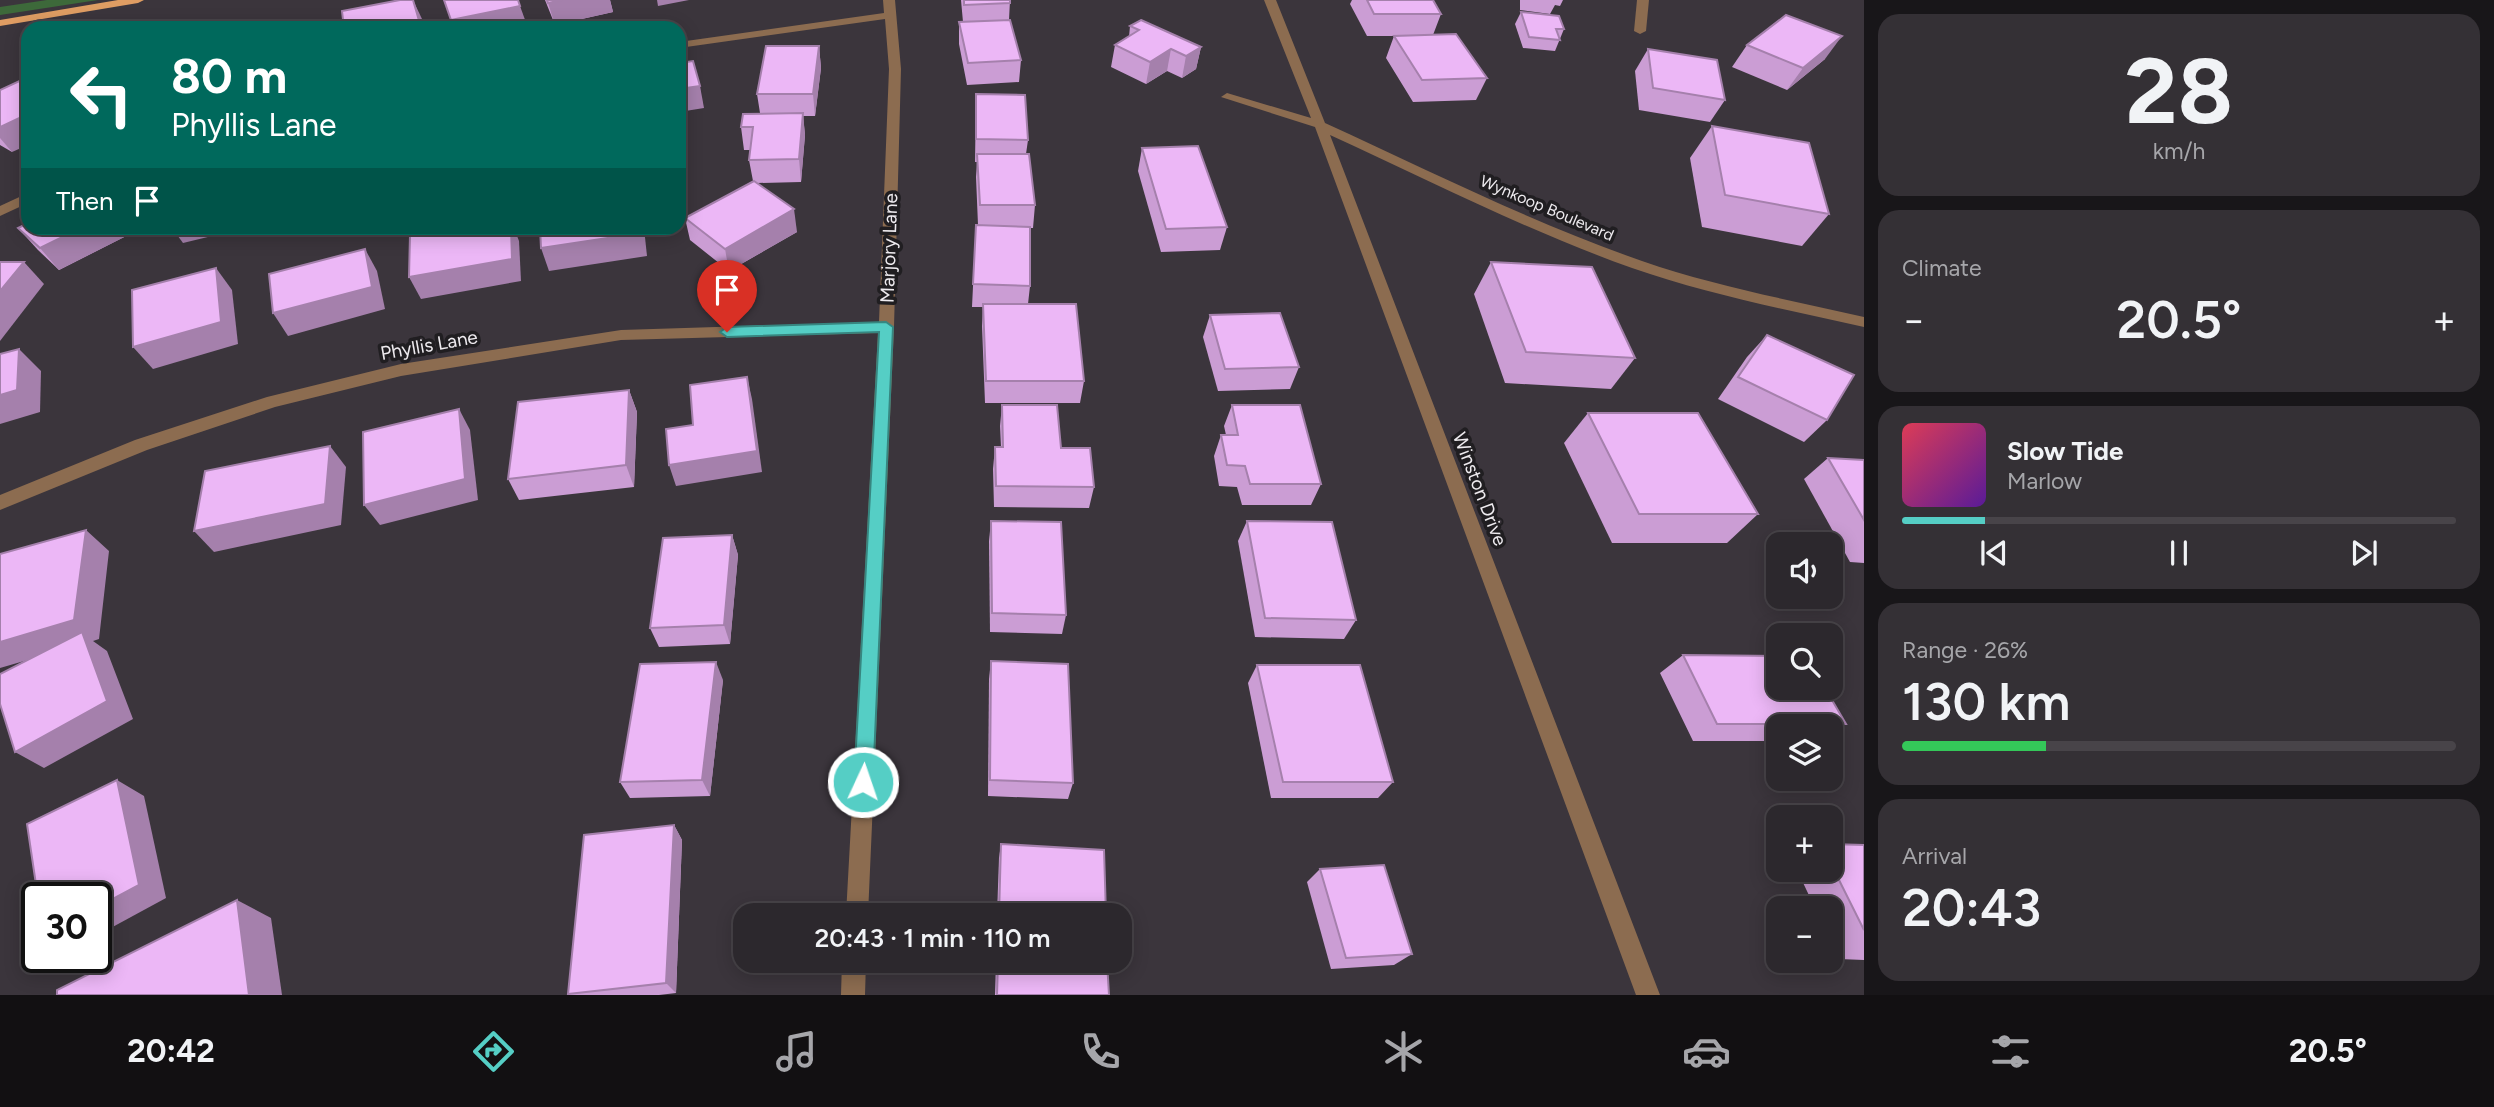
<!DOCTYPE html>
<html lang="en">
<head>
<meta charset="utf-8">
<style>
  body { margin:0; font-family:Figtree,sans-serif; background:#343035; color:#f1f3f6; height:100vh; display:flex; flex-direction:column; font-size:26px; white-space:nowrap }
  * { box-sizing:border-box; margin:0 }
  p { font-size:23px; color:#a6a6aa }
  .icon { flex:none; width:38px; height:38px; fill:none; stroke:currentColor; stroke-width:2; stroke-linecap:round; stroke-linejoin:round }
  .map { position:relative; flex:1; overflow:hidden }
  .details { display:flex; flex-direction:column; gap:14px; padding:14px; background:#181619; width:630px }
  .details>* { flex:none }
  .banner { position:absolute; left:21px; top:21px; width:665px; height:214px; border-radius:21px; box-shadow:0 4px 18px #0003,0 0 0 2px #484449; background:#00695c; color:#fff; overflow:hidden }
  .fabs { position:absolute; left:1766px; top:532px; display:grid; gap:14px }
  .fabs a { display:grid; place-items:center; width:77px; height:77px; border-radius:14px; background:#2c282d; box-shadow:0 4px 18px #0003,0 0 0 2px #484449; font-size:35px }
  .speed { position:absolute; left:21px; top:882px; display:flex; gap:14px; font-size:35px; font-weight:700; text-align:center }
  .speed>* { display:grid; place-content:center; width:91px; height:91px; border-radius:50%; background:#2c282d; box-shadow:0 4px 18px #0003,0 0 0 2px #484449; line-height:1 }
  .speed .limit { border:4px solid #111; border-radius:10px; background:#fff; color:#111 }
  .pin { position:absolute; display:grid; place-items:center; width:60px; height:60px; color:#fff; margin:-72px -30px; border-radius:50% 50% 50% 0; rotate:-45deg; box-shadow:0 0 7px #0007 }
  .pin .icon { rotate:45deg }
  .me { position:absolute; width:77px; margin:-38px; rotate:3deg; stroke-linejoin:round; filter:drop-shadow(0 0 5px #0008) }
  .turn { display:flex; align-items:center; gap:24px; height:147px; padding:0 35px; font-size:32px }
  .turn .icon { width:91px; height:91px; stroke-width:2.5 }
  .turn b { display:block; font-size:49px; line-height:60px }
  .then { display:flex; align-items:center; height:66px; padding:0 35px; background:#0003; gap:14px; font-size:26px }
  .big { font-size:52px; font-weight:600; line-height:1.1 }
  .details .tile { flex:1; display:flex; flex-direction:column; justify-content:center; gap:10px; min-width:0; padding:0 24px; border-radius:21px; background:#343035 }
  .details .dial { align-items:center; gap:0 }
  .dial b { font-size:91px; line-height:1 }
  .song { display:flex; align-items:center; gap:21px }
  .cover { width:84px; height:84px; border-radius:10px; background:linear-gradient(135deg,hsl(350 70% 55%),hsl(270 70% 35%)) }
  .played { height:7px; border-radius:4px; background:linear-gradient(90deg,#55cec5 15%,#484449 15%) }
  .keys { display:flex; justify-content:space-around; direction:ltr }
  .heat { display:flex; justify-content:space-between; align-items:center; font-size:38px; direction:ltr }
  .charge { height:10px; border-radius:5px; background:linear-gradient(90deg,#34c759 26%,#484449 0) }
  .trip { position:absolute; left:733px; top:903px; width:399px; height:70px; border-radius:21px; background:#2c282d; box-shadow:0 4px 18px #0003,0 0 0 2px #484449; font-weight:600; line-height:70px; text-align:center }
  .dock { display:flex; height:112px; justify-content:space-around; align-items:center; background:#121012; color:#a6a6aa }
  .dock .icon { width:49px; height:49px }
  .dock .on { color:#55cec5 }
  .dock b { font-size:32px; color:#f1f3f6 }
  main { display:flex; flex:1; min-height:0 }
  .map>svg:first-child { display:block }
  .green { fill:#3d693a }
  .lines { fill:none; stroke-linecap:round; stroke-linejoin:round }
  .minor { fill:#8c6c50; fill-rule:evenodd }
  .major { fill:#df9d63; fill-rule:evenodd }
  .wall { fill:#cb9dd4 }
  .shaded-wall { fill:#a580ac }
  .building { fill:#ecb7f6; stroke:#a580ac; stroke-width:2 }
  .route { fill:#55cec5; stroke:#378680; stroke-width:2 }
  .labels { text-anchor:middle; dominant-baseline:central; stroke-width:7; stroke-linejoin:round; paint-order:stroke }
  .far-street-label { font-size:16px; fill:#eeebef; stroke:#201e21 }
  .street-label { font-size:19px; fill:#eeebef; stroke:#201e21 }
</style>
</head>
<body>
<main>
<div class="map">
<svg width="1864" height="995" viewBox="0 0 1864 995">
  <rect width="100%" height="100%" fill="#3b353c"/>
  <!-- green -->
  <polygon class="green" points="47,0 98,0 0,15 0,7"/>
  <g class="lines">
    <!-- minor -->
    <g class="minor">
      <polygon points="883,0 895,0 901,69 894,327 868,915 846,915 878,333 621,340 401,376 275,407 147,450 0,510 0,495 135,440 267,397 401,364 621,330 879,322 889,69 885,19 679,48 679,42 884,13"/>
      <path d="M1264,0H1276L1325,123C1430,171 1533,223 1642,261C1714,286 1790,300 1864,317V327C1787,310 1707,294 1632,268C1528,231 1430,181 1330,135L1660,995H1636L1315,127L1221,97L1227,93L1311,118Z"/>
      <polygon points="1637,0 1649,0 1646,31 1640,34 1634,31"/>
      <polygon points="28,193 28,203 0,216 0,206"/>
      <polygon points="842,961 866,961 865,995 841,995"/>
    </g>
    <!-- major -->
    <polygon class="major" points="118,0 144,0 138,3 0,26 0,20"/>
  </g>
  <!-- wall -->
  <g class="wall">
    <polygon points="545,0 610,0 613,12 555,25"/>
    <polygon points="961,0 1010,0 1009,20 1021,60 1019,82 967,85 959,44 959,22 963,22"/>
    <polygon points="1352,0 1433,0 1441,14 1433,35 1487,78 1476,100 1413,102 1386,58 1394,36 1367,36 1350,4"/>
    <polygon points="1518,0 1563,0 1560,6 1555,5 1550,14 1520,10 1520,0"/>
    <polygon points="1521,12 1564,29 1555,51 1523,48 1515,24"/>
    <polygon points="1130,26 1201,47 1196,69 1182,78 1167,71 1146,84 1111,67 1115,45 1129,37"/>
    <polygon points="1747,45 1825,59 1787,90 1732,67"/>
    <polygon points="819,46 821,68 815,116 803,116 805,135 801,182 757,183 797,232 729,271 690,240 685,218 753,181 749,160 750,150 744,150 741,127 760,113 757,94"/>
    <polygon points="1648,49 1725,100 1710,122 1639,110 1635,71"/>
    <polygon points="0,90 12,152 0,145"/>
    <polygon points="976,94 1028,140 1026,154 1035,205 1033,228 1030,228 1030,286 1028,304 1084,381 1080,403 985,403 982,326 983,307 972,307 976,225 978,225 976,177 977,162 975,162"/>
    <polygon points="1712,126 1829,214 1802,246 1702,227 1690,158"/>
    <polygon points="1142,148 1227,227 1220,250 1161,252 1138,171"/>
    <polygon points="18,228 139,228 140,229 59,270 38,250"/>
    <polygon points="1491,262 1635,358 1611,389 1505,383 1474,294"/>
    <polygon points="1210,315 1299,367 1290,389 1218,391 1203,337"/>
    <polygon points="1767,335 1827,420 1804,442 1718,399 1747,357"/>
    <polygon points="629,390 637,412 634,487 519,500 508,479"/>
    <polygon points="1002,405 1061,448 1094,487 1089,508 994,507 993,469 995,447 1001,447 1000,426"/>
    <polygon points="1232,405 1321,484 1311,505 1242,505 1237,487 1219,486 1214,456 1221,435 1226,435 1224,426"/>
    <polygon points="1588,413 1758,514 1727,543 1612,543 1564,443"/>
    <polygon points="1828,458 1864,460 1864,563 1850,562 1804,479"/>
    <polygon points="991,521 1066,615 1062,634 990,632 989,541"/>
    <polygon points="1247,521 1356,620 1344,639 1255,637 1238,541"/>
    <polygon points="732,535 738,555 730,644 659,647 650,628"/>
    <polygon points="1683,655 1846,724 1830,733 1830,726 1778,726 1778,741 1693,741 1660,673"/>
    <polygon points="991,661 1073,783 1068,799 988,796 989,679"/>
    <polygon points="1257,665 1393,782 1378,798 1271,798 1248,683"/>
    <polygon points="723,680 710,796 630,798 620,782"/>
    <polygon points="674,825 682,840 676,993 659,995 569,995 568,994"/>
    <polygon points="1001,844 1106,915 997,915 999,858"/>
    <polygon points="1830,844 1864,845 1864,960 1839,959 1830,941 1830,908 1815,908 1797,870 1830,870"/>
    <polygon points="1320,869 1412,954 1394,965 1331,969 1307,882"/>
    <polygon points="996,961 1107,961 1109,995 995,995"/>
  </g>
  <!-- shaded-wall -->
  <g class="shaded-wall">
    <polygon points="413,0 422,19 424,28 402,28"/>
    <polygon points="562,0 610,0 613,12 555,25 548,3"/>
    <polygon points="657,0 689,0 658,6"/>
    <polygon points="520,6 528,28 454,28 451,20"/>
    <polygon points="1842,36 1825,59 1787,90 1803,68"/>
    <polygon points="819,46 821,68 815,116 813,94"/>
    <polygon points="1201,47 1196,69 1182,78 1186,56"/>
    <polygon points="1171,49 1167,71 1146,84 1150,62"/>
    <polygon points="700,86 704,108 679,112 679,89"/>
    <polygon points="803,113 805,135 801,182 799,159"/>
    <polygon points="28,114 28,145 12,152 0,138 0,127"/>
    <polygon points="794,209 797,232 729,271 725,249"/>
    <polygon points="81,228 139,228 140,229 59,270 40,248"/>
    <polygon points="172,228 245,228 183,243"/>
    <polygon points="511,228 514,228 519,241 521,281 421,299 409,277"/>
    <polygon points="640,228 644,228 647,256 549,271 541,248"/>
    <polygon points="365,249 377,271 385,309 288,336 273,313"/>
    <polygon points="24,262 44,284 0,341 0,291"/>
    <polygon points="216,268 232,290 238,344 153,369 133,347"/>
    <polygon points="19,349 41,371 40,412 0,424 0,395"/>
    <polygon points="747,377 752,399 762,472 676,486 669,465"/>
    <polygon points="629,390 637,412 634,487 626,465"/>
    <polygon points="459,409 470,430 478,500 380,525 364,505"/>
    <polygon points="330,446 346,467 341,525 214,552 194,531"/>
    <polygon points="86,530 109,551 99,639 93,641 107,651 133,719 44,768 15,752 86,643 0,668 0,642"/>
    <polygon points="732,535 738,555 730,644 724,625"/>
    <polygon points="716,662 723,680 710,796 702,780"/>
    <polygon points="117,780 144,796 166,898 96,936 96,908"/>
    <polygon points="674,825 682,840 676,993 666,983"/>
    <polygon points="237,900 271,918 282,995 249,995"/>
  </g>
  <!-- building -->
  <g class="building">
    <polygon points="400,0 413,0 420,24 402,28 344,28 342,11"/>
    <polygon points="444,0 518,0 520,6 451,20"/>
    <polygon points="547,0 562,0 548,3"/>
    <polygon points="964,0 1010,0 1010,3 964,5"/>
    <polygon points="1367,0 1433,0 1441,14 1374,14"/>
    <polygon points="1521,12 1559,16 1564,29 1556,29 1560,40 1529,37"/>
    <polygon points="1786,15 1842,36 1803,68 1747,45"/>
    <polygon points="1010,20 1021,60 968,63 959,22"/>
    <polygon points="1141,20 1201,47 1186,56 1171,49 1150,62 1115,45 1139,30 1130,26"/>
    <polygon points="314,24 315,28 294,28"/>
    <polygon points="1456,34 1487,78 1422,80 1394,36"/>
    <polygon points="766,46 819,46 813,94 757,94"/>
    <polygon points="1648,49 1717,60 1725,100 1653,88"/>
    <polygon points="693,61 700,86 679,89 679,63"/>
    <polygon points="28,77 28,114 0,127 0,90"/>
    <polygon points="976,94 1025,95 1028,140 976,139"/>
    <polygon points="803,113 799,159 749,160 753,127 741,127 743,114"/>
    <polygon points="1712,126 1809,143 1829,214 1725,195"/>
    <polygon points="1198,146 1227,227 1166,229 1142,148"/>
    <polygon points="977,154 1029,154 1035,205 980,205"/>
    <polygon points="754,181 794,209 725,249 685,218"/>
    <polygon points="28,223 28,228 81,228 40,248 18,228"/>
    <polygon points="976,225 1030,227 1030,286 973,284"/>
    <polygon points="455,228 511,228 512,259 409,277 410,235"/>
    <polygon points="540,228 640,228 641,233 541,248"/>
    <polygon points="365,249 372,287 273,313 269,274"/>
    <polygon points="0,262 24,262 0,291"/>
    <polygon points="1491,262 1592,267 1635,358 1526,352"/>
    <polygon points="216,268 221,322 133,347 132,290"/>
    <polygon points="983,304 1076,304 1084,381 986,381"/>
    <polygon points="1280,313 1299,367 1225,369 1210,315"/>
    <polygon points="1767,335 1854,375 1827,420 1738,377"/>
    <polygon points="19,349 17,390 0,395 0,354"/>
    <polygon points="747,377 757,451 669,465 666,429 693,425 690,385"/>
    <polygon points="629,390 626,465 508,479 518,402"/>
    <polygon points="1002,405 1057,405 1061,448 1090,448 1094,487 996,486 995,447 1003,447"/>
    <polygon points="1232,405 1300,405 1321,484 1250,484 1245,466 1227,465 1221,435 1238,435"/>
    <polygon points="459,409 465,479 364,505 363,432"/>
    <polygon points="1588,413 1698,413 1758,514 1639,514"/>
    <polygon points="330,446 325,504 194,531 205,471"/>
    <polygon points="1828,458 1864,460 1864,520"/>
    <polygon points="991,521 1061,522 1066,615 992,613"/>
    <polygon points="1247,521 1332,522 1356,620 1265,618"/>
    <polygon points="86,530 74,620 0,642 0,554"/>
    <polygon points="732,535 724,625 650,628 663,538"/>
    <polygon points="82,632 107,701 15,752 0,704 0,674"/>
    <polygon points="1683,655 1778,656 1778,688 1825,688 1846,724 1717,724"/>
    <polygon points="991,661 1068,664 1073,783 990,780"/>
    <polygon points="716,662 702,780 620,782 640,664"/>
    <polygon points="1257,665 1360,665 1393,782 1283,782"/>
    <polygon points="117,780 139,885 96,908 96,898 38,898 27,824"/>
    <polygon points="674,825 666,983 568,994 584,835"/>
    <polygon points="1001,844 1104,850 1106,915 999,915"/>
    <polygon points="1830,844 1864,845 1864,930 1830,862"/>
    <polygon points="1384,865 1412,954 1346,958 1320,869"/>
    <polygon points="237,900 249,995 57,995 57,990"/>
    <polygon points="998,961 1107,961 1109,995 997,995"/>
  </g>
  <!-- route -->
  <polygon class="route" points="886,322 893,327 873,782 870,788 863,791 856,788 854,782 879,332 727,337 720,332 727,327"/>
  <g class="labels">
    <!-- far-street labels -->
    <g class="far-street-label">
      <text transform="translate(1547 208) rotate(23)">Wynkoop Boulevard</text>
    </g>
    <!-- street labels -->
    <g class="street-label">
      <text transform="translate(889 248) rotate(-88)">Marjory Lane</text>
      <text transform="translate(429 345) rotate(-10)">Phyllis Lane</text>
      <text transform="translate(1480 489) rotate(69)">Winston Drive</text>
    </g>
  </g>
</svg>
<div class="fabs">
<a><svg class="icon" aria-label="sound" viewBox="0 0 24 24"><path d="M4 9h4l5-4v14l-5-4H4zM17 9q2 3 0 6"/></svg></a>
<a><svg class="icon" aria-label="search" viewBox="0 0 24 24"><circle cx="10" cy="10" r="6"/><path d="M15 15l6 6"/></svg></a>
<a><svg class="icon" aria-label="layers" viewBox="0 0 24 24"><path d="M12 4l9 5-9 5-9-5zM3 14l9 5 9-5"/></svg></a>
<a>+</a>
<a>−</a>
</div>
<div class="speed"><div class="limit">30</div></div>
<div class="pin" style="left:727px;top:332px;background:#d93025"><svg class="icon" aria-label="arrive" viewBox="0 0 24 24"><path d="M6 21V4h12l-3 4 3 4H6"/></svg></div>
<svg class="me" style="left:863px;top:782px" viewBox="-20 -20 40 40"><circle r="17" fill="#55cec5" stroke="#fff" stroke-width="3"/><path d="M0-11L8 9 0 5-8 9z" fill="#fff"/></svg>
<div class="trip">20:43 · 1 min · 110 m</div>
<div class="banner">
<div class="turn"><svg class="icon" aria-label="left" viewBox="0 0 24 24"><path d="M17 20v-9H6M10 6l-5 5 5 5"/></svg><div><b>80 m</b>Phyllis Lane</div></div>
<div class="then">Then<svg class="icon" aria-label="arrive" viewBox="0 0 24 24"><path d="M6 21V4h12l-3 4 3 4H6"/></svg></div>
</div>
</div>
<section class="details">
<div class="tile dial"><b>28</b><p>km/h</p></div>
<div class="tile"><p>Climate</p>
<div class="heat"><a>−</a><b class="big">20.5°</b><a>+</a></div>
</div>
<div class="tile">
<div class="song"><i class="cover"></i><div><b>Slow Tide</b><p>Marlow</p></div></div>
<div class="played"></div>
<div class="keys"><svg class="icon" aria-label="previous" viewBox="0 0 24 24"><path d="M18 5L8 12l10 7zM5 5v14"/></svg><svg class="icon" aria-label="pause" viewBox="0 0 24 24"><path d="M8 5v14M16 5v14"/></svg><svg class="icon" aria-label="next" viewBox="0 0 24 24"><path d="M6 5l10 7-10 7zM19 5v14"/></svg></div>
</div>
<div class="tile"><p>Range · 26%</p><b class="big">130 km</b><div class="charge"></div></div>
<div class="tile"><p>Arrival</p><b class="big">20:43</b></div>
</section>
</main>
<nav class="dock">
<b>20:42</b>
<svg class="icon on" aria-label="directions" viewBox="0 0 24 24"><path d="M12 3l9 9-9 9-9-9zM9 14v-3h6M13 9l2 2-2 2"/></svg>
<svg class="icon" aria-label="music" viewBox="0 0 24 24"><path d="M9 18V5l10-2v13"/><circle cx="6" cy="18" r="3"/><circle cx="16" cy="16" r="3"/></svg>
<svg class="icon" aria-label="phone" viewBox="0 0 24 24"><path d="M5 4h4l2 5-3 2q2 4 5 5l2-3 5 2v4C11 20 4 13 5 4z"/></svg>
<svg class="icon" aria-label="climate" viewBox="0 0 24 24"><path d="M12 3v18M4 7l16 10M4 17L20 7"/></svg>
<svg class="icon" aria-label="car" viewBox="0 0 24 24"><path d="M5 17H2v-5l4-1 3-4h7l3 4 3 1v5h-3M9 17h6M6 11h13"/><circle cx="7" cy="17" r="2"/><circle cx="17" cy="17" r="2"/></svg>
<svg class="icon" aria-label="filters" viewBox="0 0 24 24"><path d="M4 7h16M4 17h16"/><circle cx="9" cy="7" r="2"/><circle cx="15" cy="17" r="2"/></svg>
<b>20.5°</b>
</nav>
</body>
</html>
